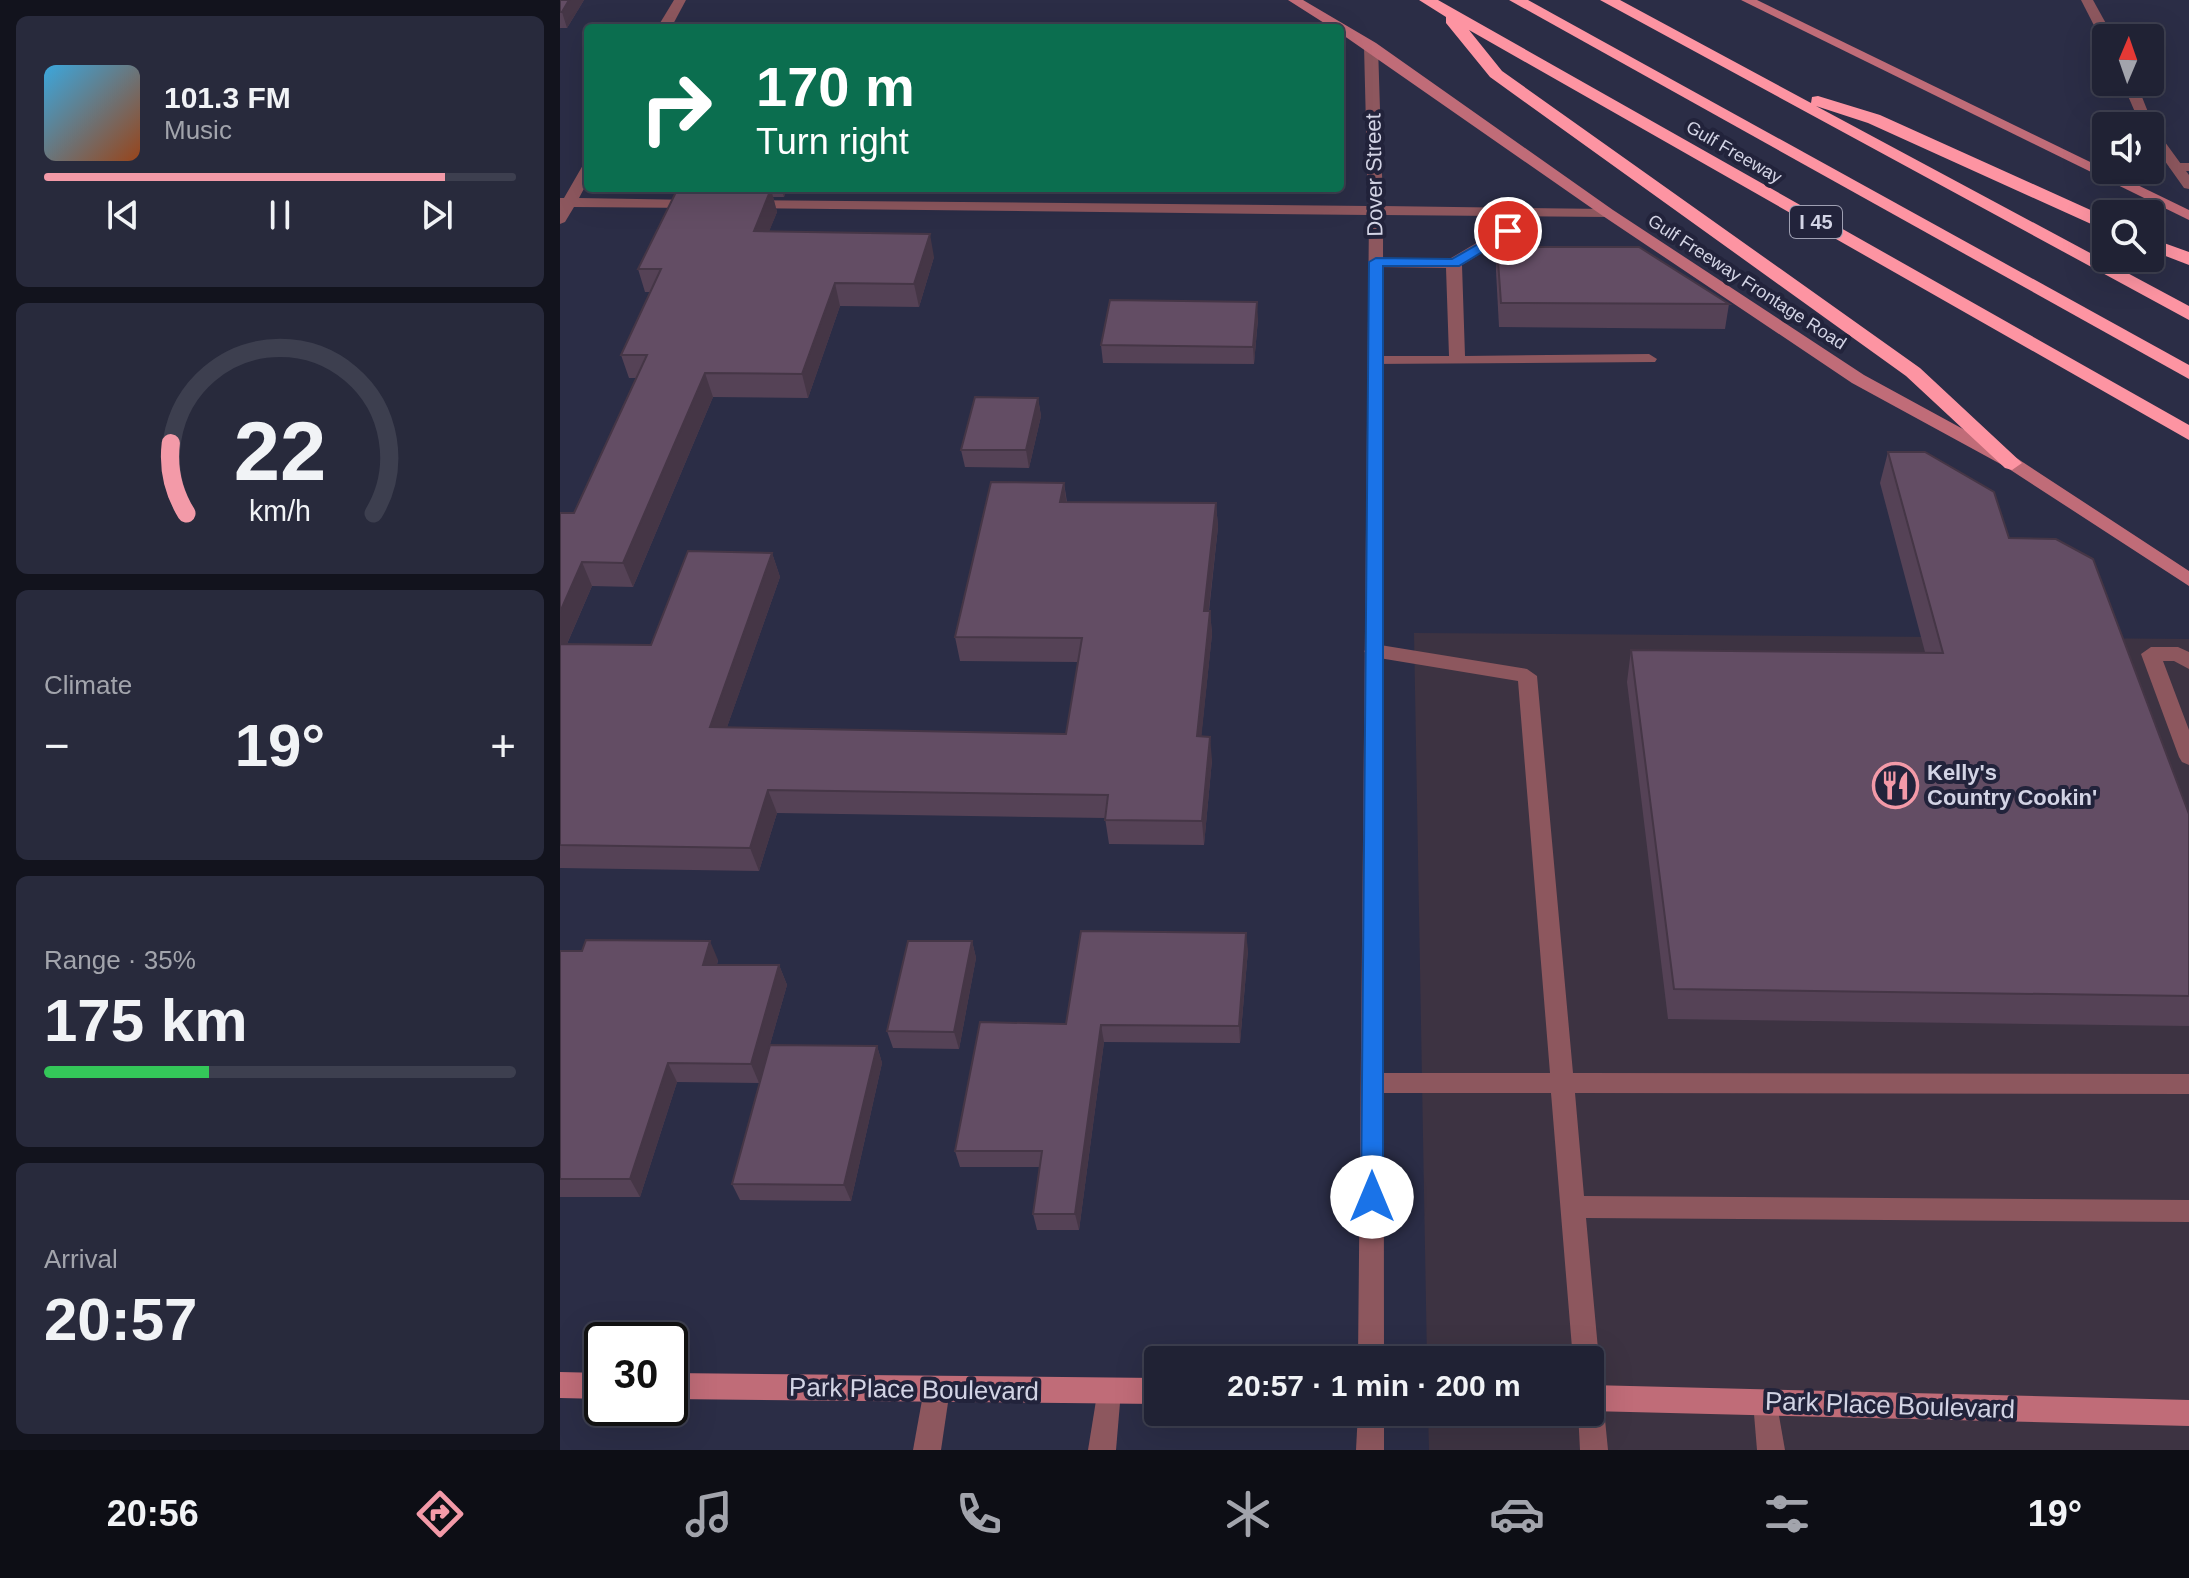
<!DOCTYPE html>
<html lang="en">
<head>
<meta charset="utf-8">
<style>
  body { margin:0; font-family:Arial,sans-serif; background:#282a3c; color:#f1f3f6; height:100vh; display:flex; flex-direction:column; font-size:30px; white-space:nowrap }
  * { box-sizing:border-box; margin:0 }
  p { font-size:26px; color:#a2a4ac }
  .icon { flex:none; width:44px; height:44px; fill:none; stroke:currentColor; stroke-width:2; stroke-linecap:round; stroke-linejoin:round }
  .map { position:relative; flex:1; overflow:hidden }
  .details { display:flex; flex-direction:column; gap:16px; padding:16px; background:#12131d; width:560px }
  .details>* { flex:none }
  .hud { position:absolute; left:24px; top:24px; width:760px; height:168px; border-radius:8px; box-shadow:0 8px 32px #0002,0 0 0 2px #3d3f4f; background:#0b6e4f; color:#fff; overflow:hidden }
  .needle { width:52px; rotate:2deg }
  .buttons { position:absolute; left:1532px; top:24px; display:grid; gap:16px }
  .buttons a { display:grid; place-items:center; width:72px; height:72px; border-radius:8px; background:#202234; box-shadow:0 8px 32px #0002,0 0 0 2px #3d3f4f; font-size:40px }
  .speed { position:absolute; left:24px; top:1322px; display:flex; gap:16px; font-size:40px; font-weight:700; text-align:center }
  .speed>* { display:grid; place-content:center; width:104px; height:104px; border-radius:50%; background:#202234; box-shadow:0 8px 32px #0002,0 0 0 2px #3d3f4f; line-height:1 }
  .speed .limit { border:4px solid #111; border-radius:12px; background:#fff; color:#111 }
  .pin { position:absolute; display:grid; place-items:center; width:68px; height:68px; color:#fff; margin:-34px; border:4px solid #fff; border-radius:50%; box-shadow:0 2px 8px #0007 }
  .me { position:absolute; width:88px; margin:-44px; rotate:0deg; stroke-linejoin:round; filter:drop-shadow(0 0 6px #0008) }
  .turn { display:flex; align-items:center; gap:28px; height:168px; padding:0 40px; font-size:36px }
  .turn .icon { width:104px; height:104px; stroke-width:2.5 }
  .turn b { display:block; font-size:56px; line-height:68px }
  .big { font-size:60px; font-weight:700; line-height:1.1 }
  .details .tile { flex:1; display:flex; flex-direction:column; justify-content:center; gap:12px; min-width:0; padding:0 28px; border-radius:12px; background:#282a3c }
  .details .dial { align-items:center; gap:0 }
  .dial svg { height:208px; overflow:visible; fill:none; stroke:#3d3f4f; stroke-width:7; stroke-linecap:round; text-anchor:middle }
  .dial text { fill:#f1f3f6; stroke:none }
  .song { display:flex; align-items:center; gap:24px }
  .cover { width:96px; height:96px; border-radius:12px; background:linear-gradient(135deg,hsl(200 70% 55%),hsl(20 70% 35%)) }
  .played { height:8px; border-radius:4px; background:linear-gradient(90deg,#f39aa8 85%,#3d3f4f 85%) }
  .keys { display:flex; justify-content:space-around; direction:ltr }
  .heat { display:flex; justify-content:space-between; align-items:center; font-size:44px; direction:ltr }
  .charge { height:12px; border-radius:6px; background:linear-gradient(90deg,#34c759 35%,#3d3f4f 0) }
  .trip { position:absolute; left:584px; top:1346px; width:460px; height:80px; border-radius:8px; background:#202234; box-shadow:0 8px 32px #0002,0 0 0 2px #3d3f4f; font-weight:700; line-height:80px; text-align:center }
  .tabs { display:flex; height:128px; justify-content:space-around; align-items:center; background:#0d0e15; color:#a2a4ac }
  .tabs .icon { width:56px; height:56px }
  .tabs .selected { color:#f39aa8 }
  .tabs b { font-size:36px; color:#f1f3f6 }
  main { display:flex; flex:1; min-height:0 }
  .map>svg:first-child { display:block }
  .commercial { fill:#3d3342 }
  .lines { fill:none; stroke-linecap:round; stroke-linejoin:round }
  .lane { fill:#8d575e; fill-rule:evenodd }
  .street { fill:#8d575e; fill-rule:evenodd }
  .secondary { fill:#c06c78; fill-rule:evenodd }
  .highway { fill:#fd94a2; fill-rule:evenodd }
  .wall { fill:#554256 }
  .shaded-wall { fill:#453646 }
  .building { fill:#634d64; stroke:#453646; stroke-width:2 }
  .route { fill:#1a73e8; stroke:#114b97; stroke-width:2 }
  .labels { text-anchor:middle; dominant-baseline:central; stroke-width:8; stroke-linejoin:round; paint-order:stroke }
  .far-street-label { font-size:18px; fill:#d3d4e5; stroke:#22233b }
  .shield { fill:#22233b; stroke:#9e9fb2; stroke-width:2 }
  .shield-label { font-size:20px; font-weight:bold; fill:#d3d4e5 }
  .street-label { font-size:22px; fill:#d3d4e5; stroke:#22233b }
  .poi-label { font-size:22px; font-weight:bold; fill:#d3d4e5; stroke:#22233b; text-anchor:start }
  .near-street-label { font-size:26px; fill:#d3d4e5; stroke:#22233b }
</style>
</head>
<body>
<main>
<section class="details">
<div class="tile">
<div class="song"><i class="cover"></i><div><b>101.3 FM</b><p>Music</p></div></div>
<div class="played"></div>
<div class="keys"><svg class="icon" aria-label="previous" viewBox="0 0 24 24"><path d="M18 5L8 12l10 7zM5 5v14"/></svg><svg class="icon" aria-label="pause" viewBox="0 0 24 24"><path d="M8 5v14M16 5v14"/></svg><svg class="icon" aria-label="next" viewBox="0 0 24 24"><path d="M6 5l10 7-10 7zM19 5v14"/></svg></div>
</div>
<div class="tile dial"><svg viewBox="0 0 100 80">
<path d="M14 69A42 42 0 1 1 86 69"/>
<path d="M14 69A42 42 0 0 1 8 42" stroke="#f39aa8"/>
<text x="50" y="56" font-size="32" font-weight="700">22</text>
<text x="50" y="72" font-size="11">km/h</text>
</svg></div>
<div class="tile"><p>Climate</p>
<div class="heat"><a>−</a><b class="big">19°</b><a>+</a></div>
</div>
<div class="tile"><p>Range · 35%</p><b class="big">175 km</b><div class="charge"></div></div>
<div class="tile"><p>Arrival</p><b class="big">20:57</b></div>
</section>
<div class="map">
<svg width="1629" height="1450" viewBox="0 0 1629 1450">
  <rect width="100%" height="100%" fill="#2b2d46"/>
  <!-- commercial -->
  <polygon class="commercial" points="854,633 1629,639 1629,1450 869,1450 868,1412 1030,1412 1030,1360 867,1360"/>
  <g class="lines">
    <!-- lane -->
    <g class="lane">
      <polygon points="1629,163 1629,171 1616,171 1609,167 1616,163"/>
      <polygon points="948,208 955,212 953,234 902,265 905,356 1089,354 1097,359 1095,362 809,364 809,358 815,356 889,356 886,268 816,267 811,265 811,259 891,258 940,229 941,212"/>
      <polygon points="814,644 967,669 977,676 1013,1073 1629,1074 1629,1094 1015,1093 1024,1196 1629,1200 1629,1222 1026,1218 1039,1360 1035,1369 1030,1371 1030,1360 1013,1360 991,1093 813,1093 805,1090 801,1083 805,1076 813,1073 990,1073 958,681 807,656 804,651"/>
      <polygon points="1591,647 1618,647 1629,652 1629,669 1614,661 1603,661 1629,730 1629,765 1622,762 1619,757 1581,654"/>
      <polygon points="377,1376 386,1380 390,1389 381,1450 353,1450 364,1389 368,1380"/>
      <polygon points="548,1378 557,1382 561,1391 556,1450 528,1450 539,1382"/>
      <polygon points="1030,1386 1039,1390 1043,1399 1048,1450 1020,1450 1018,1412 1030,1412"/>
      <polygon points="1206,1389 1215,1393 1225,1450 1197,1450 1193,1402 1197,1393"/>
    </g>
    <!-- street -->
    <g class="street">
      <polygon points="114,0 126,0 111,28 97,28"/>
      <polygon points="1521,0 1533,0 1554,38 1542,41"/>
      <polygon points="811,42 818,46 823,206 1048,209 1055,213 1048,217 823,215 824,1360 798,1360 809,215 188,208 181,204 188,200 808,206 804,46"/>
      <polygon points="1562,82 1576,82 1594,127 1629,175 1629,189 1624,188 1590,140 1590,126 1581,126"/>
      <polygon points="28,164 28,181 19,198 136,200 143,204 136,208 14,207 5,222 0,224 0,198 4,198 23,165"/>
      <polygon points="798,1412 824,1412 824,1450 796,1450"/>
    </g>
    <!-- secondary -->
    <g class="secondary">
      <polygon points="728,0 743,0 816,43 1053,210 1304,375 1458,459 1629,571 1629,586 1446,467 1292,383 1043,216 780,33 780,28 772,28"/>
      <polygon points="1181,0 1197,0 1629,210 1629,220"/>
      <polygon points="0,1372 42,1373 42,1399 0,1398"/>
      <polygon points="110,1373 598,1378 598,1404 110,1399"/>
      <polygon points="1030,1385 1629,1400 1629,1426 1030,1411"/>
    </g>
    <!-- highway -->
    <g class="highway">
      <polygon points="859,0 878,0 1629,425 1629,440 909,30 942,71 1360,368 1462,463 1452,470 1445,468 1346,376 930,77 886,23 886,17"/>
      <polygon points="949,0 968,0 1629,365 1629,379"/>
      <polygon points="1040,0 1060,0 1251,103 1252,97 1258,96 1320,115 1546,217 1546,229 1540,228 1308,123 1256,106 1629,306 1629,320"/>
      <polygon points="1590,238 1629,252 1629,265 1590,250"/>
    </g>
  </g>
  <!-- wall -->
  <g class="wall">
    <polygon points="0,0 24,0 7,28 0,28"/>
    <polygon points="129,188 227,188 224,197 213,197 217,212 209,231 374,257 359,307 280,306 248,398 153,397 73,587 32,586 7,644 91,645 212,553 220,577 167,727 506,734 518,662 400,661 395,637 504,483 507,502 656,503 658,527 649,611 650,611 652,634 641,737 652,760 644,845 549,844 545,818 217,813 199,871 0,868 0,513 14,513 76,378 69,378 61,355 90,292 85,292 78,269"/>
    <polygon points="937,247 1169,304 1165,329 939,327 936,271"/>
    <polygon points="698,319 694,364 543,363 541,345"/>
    <polygon points="478,398 481,416 469,468 405,467 401,450"/>
    <polygon points="1328,452 1449,538 1629,814 1629,1026 1108,1019 1067,682 1071,650 1365,652 1320,483"/>
    <polygon points="412,941 416,958 399,1049 333,1048 327,1031"/>
    <polygon points="688,950 680,1043 544,1042 519,1230 477,1230 473,1214 480,1167 400,1167 395,1151 506,1024"/>
    <polygon points="0,951 158,960 157,965 219,965 227,985 199,1083 117,1082 80,1197 0,1197"/>
    <polygon points="317,1046 322,1063 291,1201 180,1200 172,1184"/>
  </g>
  <!-- shaded-wall -->
  <g class="shaded-wall">
    <polygon points="9,0 24,0 7,28 2,12"/>
    <polygon points="221,188 227,188 224,197"/>
    <polygon points="211,189 217,212 200,254 194,231"/>
    <polygon points="370,234 374,257 359,307 354,284"/>
    <polygon points="275,283 280,306 248,398 242,374"/>
    <polygon points="697,302 698,319 694,364 693,347"/>
    <polygon points="145,373 153,397 73,587 63,563"/>
    <polygon points="478,398 481,416 469,468 466,450"/>
    <polygon points="504,483 507,507 500,502"/>
    <polygon points="656,503 658,527 646,634 644,611"/>
    <polygon points="212,553 220,577 159,750 150,727"/>
    <polygon points="22,562 32,586 0,660 0,612"/>
    <polygon points="650,611 652,634 639,760 637,736"/>
    <polygon points="650,737 652,760 644,845 642,821"/>
    <polygon points="208,790 217,813 199,871 190,848"/>
    <polygon points="686,933 688,950 680,1043 679,1026"/>
    <polygon points="150,941 158,960 151,984 143,965"/>
    <polygon points="412,941 416,958 399,1049 394,1032"/>
    <polygon points="219,965 227,985 199,1083 191,1064"/>
    <polygon points="541,1025 544,1042 519,1230 515,1214"/>
    <polygon points="317,1046 322,1063 291,1201 284,1185"/>
    <polygon points="108,1063 117,1082 80,1197 70,1179"/>
  </g>
  <!-- building -->
  <g class="building">
    <polygon points="0,0 9,0 2,12 0,12"/>
    <polygon points="118,188 211,189 194,231 370,234 354,284 275,283 242,374 145,373 63,563 22,562 0,612 0,513 14,513 87,355 61,355 101,269 78,269"/>
    <polygon points="937,247 1079,247 1169,304 941,303"/>
    <polygon points="550,300 697,302 693,347 541,345"/>
    <polygon points="415,397 478,398 466,450 401,450"/>
    <polygon points="1328,452 1365,452 1434,492 1449,538 1496,539 1533,559 1629,814 1629,996 1114,989 1071,650 1383,653"/>
    <polygon points="431,482 504,483 500,502 656,503 644,611 650,611 637,736 650,737 642,821 545,820 548,795 208,790 190,848 0,845 0,644 91,645 128,551 212,553 150,727 506,734 522,638 395,637"/>
    <polygon points="521,931 686,933 679,1026 541,1025 515,1214 473,1214 482,1151 395,1151 420,1022 506,1024"/>
    <polygon points="26,940 150,941 143,965 219,965 191,1064 108,1063 70,1179 0,1179 0,951 22,951"/>
    <polygon points="348,941 412,941 394,1032 327,1031"/>
    <polygon points="210,1045 317,1046 284,1185 172,1184"/>
  </g>
  <!-- route -->
  <polygon class="route" points="948,227 952,228 952,234 899,266 823,266 823,1197 820,1205 812,1208 804,1205 801,1197 809,262 816,258 892,259"/>
  <!-- icons -->
  <defs>
    <symbol id="restaurant-ring" viewBox="-11 -11 22 22"><circle r="9.5" fill="#22233b" stroke="#f39aa8" stroke-width="1.5"/><path d="M-5-6h1v4h1v-4h1v4h1v-4h1v5L-1.5 .5V6h-2V.5L-5-1ZM5-6V6H3V1.5H1.5Q1.5-4 5-6Z" fill="#f39aa8"/></symbol>
  </defs>
  <g fill-rule="evenodd">
    <use href="#restaurant-ring" x="1310" y="760" width="51" height="51"/>
  </g>
  <g class="labels">
    <!-- far-street labels -->
    <g class="far-street-label">
      <text transform="translate(1174 152) rotate(30)">Gulf Freeway</text>
      <text transform="translate(1187 282) rotate(33)">Gulf Freeway Frontage Road</text>
    </g>
    <!-- shield labels -->
    <rect class="shield" x="1230" y="206" width="52" height="32" rx="6"/>
    <g class="shield-label">
      <text x="1256" y="222">I 45</text>
    </g>
    <!-- street labels -->
    <g class="street-label">
      <text transform="translate(814 175) rotate(-91)">Dover Street</text>
    </g>
    <!-- poi labels -->
    <g class="poi-label">
      <text x="1367" y="772">Kelly's<tspan x="1367" dy="25">Country Cookin'</tspan></text>
    </g>
    <!-- near-street labels -->
    <g class="near-street-label">
      <text transform="translate(354 1389) rotate(1)">Park Place Boulevard</text>
      <text transform="translate(1330 1405) rotate(2)">Park Place Boulevard</text>
    </g>
  </g>
</svg>
<div class="buttons">
<a><svg class="needle" viewBox="-14 -14 28 28"><path d="M0-13l5 13h-10z" fill="#e53935"/><path d="M0 13l5-13h-10z" fill="#a2a4ac"/></svg></a>
<a><svg class="icon" aria-label="sound" viewBox="0 0 24 24"><path d="M4 9h4l5-4v14l-5-4H4zM17 9q2 3 0 6"/></svg></a>
<a><svg class="icon" aria-label="search" viewBox="0 0 24 24"><circle cx="10" cy="10" r="6"/><path d="M15 15l6 6"/></svg></a>
</div>
<div class="speed"><div class="limit">30</div></div>
<div class="pin" style="left:948px;top:231px;background:#d93025"><svg class="icon" aria-label="arrive" viewBox="0 0 24 24"><path d="M6 21V4h12l-3 4 3 4H6"/></svg></div>
<svg class="me" style="left:812px;top:1197px" viewBox="-20 -20 40 40"><circle r="19" fill="#fff"/><path d="M0-13L10 11 0 6-10 11z" fill="#1a73e8"/></svg>
<div class="trip">20:57 · 1 min · 200 m</div>
<div class="hud">
<div class="turn"><svg class="icon" aria-label="right" viewBox="0 0 24 24"><path d="M7 20v-9h11M14 6l5 5-5 5"/></svg><div><b>170 m</b>Turn right</div></div>
</div>
</div>
</main>
<nav class="tabs">
<b>20:56</b>
<svg class="icon selected" aria-label="directions" viewBox="0 0 24 24"><path d="M12 3l9 9-9 9-9-9zM9 14v-3h6M13 9l2 2-2 2"/></svg>
<svg class="icon" aria-label="music" viewBox="0 0 24 24"><path d="M9 18V5l10-2v13"/><circle cx="6" cy="18" r="3"/><circle cx="16" cy="16" r="3"/></svg>
<svg class="icon" aria-label="phone" viewBox="0 0 24 24"><path d="M5 4h4l2 5-3 2q2 4 5 5l2-3 5 2v4C11 20 4 13 5 4z"/></svg>
<svg class="icon" aria-label="climate" viewBox="0 0 24 24"><path d="M12 3v18M4 7l16 10M4 17L20 7"/></svg>
<svg class="icon" aria-label="car" viewBox="0 0 24 24"><path d="M5 17H2v-5l4-1 3-4h7l3 4 3 1v5h-3M9 17h6M6 11h13"/><circle cx="7" cy="17" r="2"/><circle cx="17" cy="17" r="2"/></svg>
<svg class="icon" aria-label="filters" viewBox="0 0 24 24"><path d="M4 7h16M4 17h16"/><circle cx="9" cy="7" r="2"/><circle cx="15" cy="17" r="2"/></svg>
<b>19°</b>
</nav>
</body>
</html>
